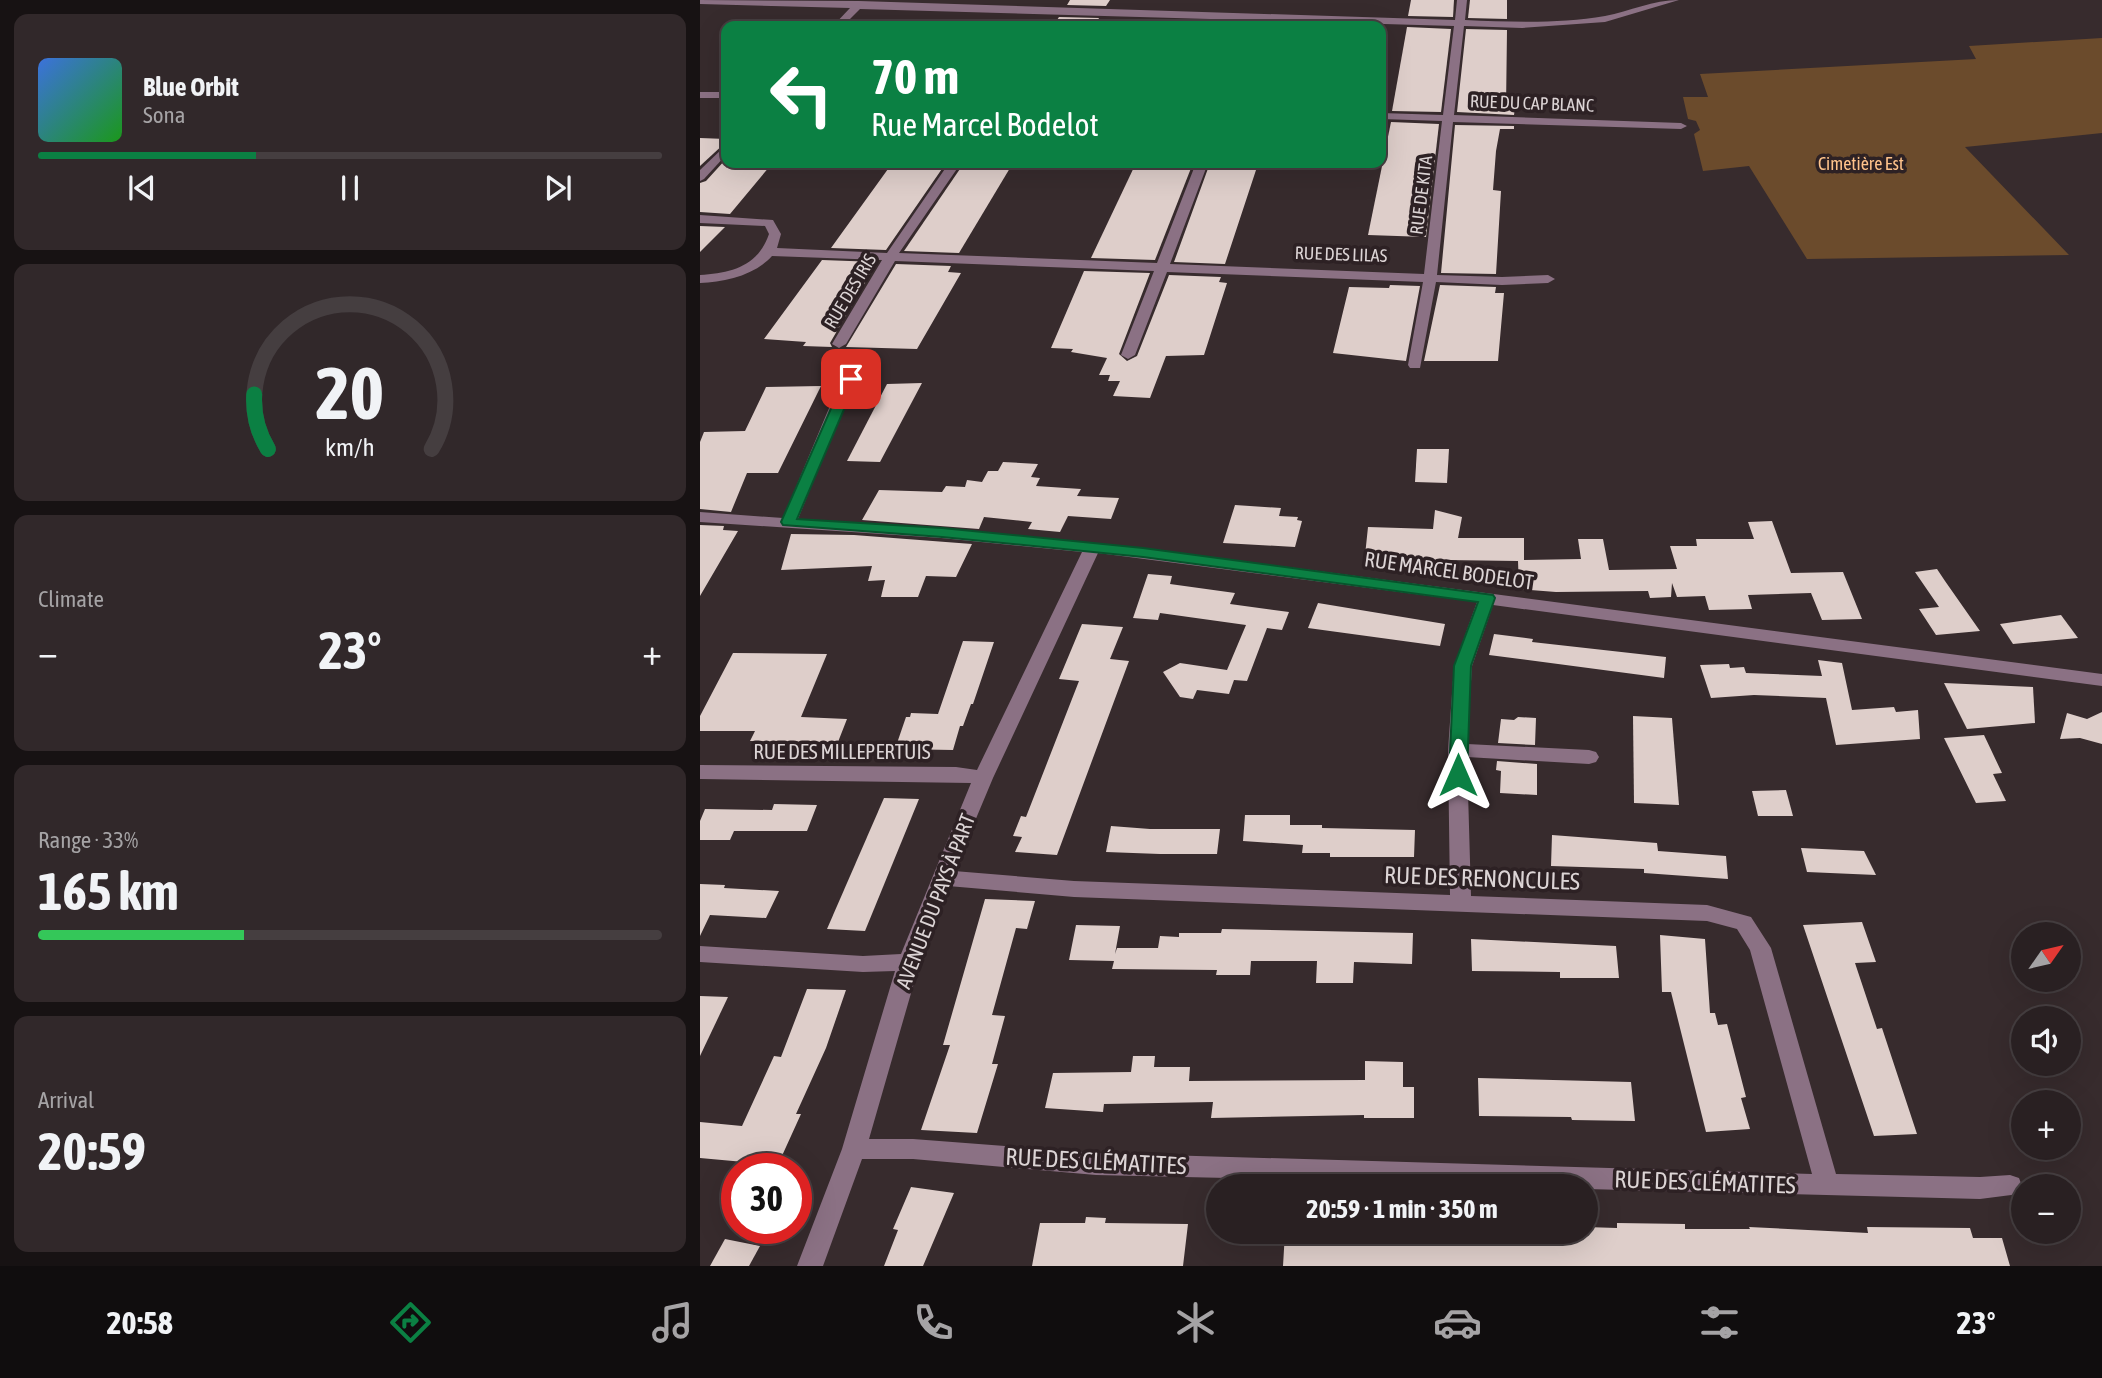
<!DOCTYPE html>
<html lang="en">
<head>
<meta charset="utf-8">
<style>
  body { margin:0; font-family:"Asap Condensed",sans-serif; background:#31282a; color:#f1f3f6; height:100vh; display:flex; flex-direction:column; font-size:26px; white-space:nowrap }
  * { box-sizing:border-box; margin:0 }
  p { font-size:23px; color:#a5a3a5 }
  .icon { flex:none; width:38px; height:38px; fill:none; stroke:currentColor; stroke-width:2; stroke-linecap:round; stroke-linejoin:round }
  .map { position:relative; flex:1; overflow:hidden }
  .sheet { display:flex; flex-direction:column; gap:14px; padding:14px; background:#171213; width:700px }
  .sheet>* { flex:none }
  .top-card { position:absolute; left:21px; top:21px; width:665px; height:147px; border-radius:14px; box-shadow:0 7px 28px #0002,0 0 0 2px #453e40; background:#0b8043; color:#fff; overflow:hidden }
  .needle { width:46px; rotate:56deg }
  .fabs { position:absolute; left:1311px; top:922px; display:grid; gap:14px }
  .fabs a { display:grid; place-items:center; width:70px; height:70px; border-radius:50%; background:#292022; box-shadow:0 7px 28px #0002,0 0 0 2px #453e40; font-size:35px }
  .speed { position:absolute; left:21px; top:1153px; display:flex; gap:14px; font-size:35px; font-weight:700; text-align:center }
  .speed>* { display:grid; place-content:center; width:91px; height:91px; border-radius:50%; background:#292022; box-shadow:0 7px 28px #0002,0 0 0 2px #453e40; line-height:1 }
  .speed .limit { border:10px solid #d22; background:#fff; color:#111 }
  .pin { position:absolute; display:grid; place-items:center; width:60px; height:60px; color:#fff; margin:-30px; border-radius:14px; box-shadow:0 4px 10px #0006 }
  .me { position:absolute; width:77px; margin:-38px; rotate:0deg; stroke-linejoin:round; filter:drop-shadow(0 0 5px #0008) }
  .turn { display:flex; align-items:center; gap:24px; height:147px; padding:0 35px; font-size:32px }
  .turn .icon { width:91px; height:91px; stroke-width:2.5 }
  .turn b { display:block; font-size:49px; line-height:60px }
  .big { font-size:52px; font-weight:700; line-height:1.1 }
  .sheet .card { flex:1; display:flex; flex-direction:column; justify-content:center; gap:10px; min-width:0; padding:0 24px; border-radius:14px; background:#31282a }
  .sheet .dial { align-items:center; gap:0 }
  .dial svg { height:182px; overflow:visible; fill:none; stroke:#453e40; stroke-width:7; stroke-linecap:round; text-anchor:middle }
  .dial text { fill:#f1f3f6; stroke:none }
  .song { display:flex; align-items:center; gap:21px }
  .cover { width:84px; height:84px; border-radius:10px; background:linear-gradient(135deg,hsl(220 70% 55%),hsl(120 70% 35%)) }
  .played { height:7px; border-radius:4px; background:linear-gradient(90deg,#0b8043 35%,#453e40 35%) }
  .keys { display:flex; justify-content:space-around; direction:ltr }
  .heat { display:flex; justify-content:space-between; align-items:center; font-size:38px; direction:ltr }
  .charge { height:10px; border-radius:5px; background:linear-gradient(90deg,#34c759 33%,#453e40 0) }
  .trip { position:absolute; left:506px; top:1174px; width:392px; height:70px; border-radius:35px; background:#292022; box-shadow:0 7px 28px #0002,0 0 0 2px #453e40; font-weight:700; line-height:70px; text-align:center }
  .tabs { display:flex; height:112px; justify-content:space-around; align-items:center; background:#100d0e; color:#a5a3a5 }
  .tabs .icon { width:49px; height:49px }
  .tabs .selected { color:#0b8043 }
  .tabs b { font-size:32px; color:#f1f3f6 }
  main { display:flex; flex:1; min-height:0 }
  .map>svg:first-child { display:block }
  .green { fill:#6b4b2c }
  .building { fill:#dececa }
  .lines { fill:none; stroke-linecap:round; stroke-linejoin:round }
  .minor { fill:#8b7184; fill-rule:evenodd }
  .route { fill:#0b8043; stroke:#07532c; stroke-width:2 }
  .labels { text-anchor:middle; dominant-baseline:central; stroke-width:7; stroke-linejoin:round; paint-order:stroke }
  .far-street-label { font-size:18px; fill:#dcd4d5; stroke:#2d2124 }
  .far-park-label { font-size:18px; fill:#ffc38b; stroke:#2d2124 }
  .street-label { font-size:21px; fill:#dcd4d5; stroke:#2d2124 }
  .near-street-label { font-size:24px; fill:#dcd4d5; stroke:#2d2124 }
</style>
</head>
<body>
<main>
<section class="sheet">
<div class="card">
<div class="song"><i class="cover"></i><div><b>Blue Orbit</b><p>Sona</p></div></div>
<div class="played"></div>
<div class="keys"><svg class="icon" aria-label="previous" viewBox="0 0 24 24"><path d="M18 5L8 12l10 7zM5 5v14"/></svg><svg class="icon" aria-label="pause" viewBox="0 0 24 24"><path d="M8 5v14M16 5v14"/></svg><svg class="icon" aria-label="next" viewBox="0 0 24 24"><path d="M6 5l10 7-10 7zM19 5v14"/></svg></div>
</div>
<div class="card dial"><svg viewBox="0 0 100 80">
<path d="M14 69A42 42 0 1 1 86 69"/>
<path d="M14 69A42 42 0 0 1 8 45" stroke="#0b8043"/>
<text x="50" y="56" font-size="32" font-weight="700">20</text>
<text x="50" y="72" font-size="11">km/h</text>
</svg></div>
<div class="card"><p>Climate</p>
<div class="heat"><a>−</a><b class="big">23°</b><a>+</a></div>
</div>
<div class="card"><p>Range · 33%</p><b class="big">165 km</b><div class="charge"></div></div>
<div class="card"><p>Arrival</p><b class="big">20:59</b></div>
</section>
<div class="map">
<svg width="1402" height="1266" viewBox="0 0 1402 1266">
  <rect width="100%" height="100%" fill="#372b2d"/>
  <!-- green -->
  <polygon class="green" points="1402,38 1402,133 1265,147 1369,255 1107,259 1049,166 1003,171 994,134 1000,130 996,121 988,119 983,97 1008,97 1000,74 1276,59 1269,46"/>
  <!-- building -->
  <g class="building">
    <polygon points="370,0 410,0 406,6 367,5"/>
    <polygon points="711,0 754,0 753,17 708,16"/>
    <polygon points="770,0 807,0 807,19 768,18"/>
    <polygon points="359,17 399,18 395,25 353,26"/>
    <polygon points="707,27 751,29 741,112 692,111"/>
    <polygon points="766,29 807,30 806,108 815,108 814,115 757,112"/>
    <polygon points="691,122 739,124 726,237 668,235"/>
    <polygon points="755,125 814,126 814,129 800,129 796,151 793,190 801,191 796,274 741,273"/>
    <polygon points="0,138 26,139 26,142 0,166"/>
    <polygon points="26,159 26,168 28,165 70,166 30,214 0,212 0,183 6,181"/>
    <polygon points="205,163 246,163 186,250 131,248 188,169 201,169"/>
    <polygon points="264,163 313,163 259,253 204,251"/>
    <polygon points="436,163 493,163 455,260 391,258"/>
    <polygon points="510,163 545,163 544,167 557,167 525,264 474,262"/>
    <polygon points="0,226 25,227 0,252"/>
    <polygon points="122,260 177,262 130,343 132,347 103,346 106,342 64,339"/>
    <polygon points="196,264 251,266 248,272 261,273 217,349 146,347"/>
    <polygon points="384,271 450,273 419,354 427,361 437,356 469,275 521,277 519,282 527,283 504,355 466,356 450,398 413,396 420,381 408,381 410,375 399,375 407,358 371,352 373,349 351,348"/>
    <polygon points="690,285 720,286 706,361 633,353 649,287 689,288"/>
    <polygon points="740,285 796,287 795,293 804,293 798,361 724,361"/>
    <polygon points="222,383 180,462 147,461 187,384"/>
    <polygon points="121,386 78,473 47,473 31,512 0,509 0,442 4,432 45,431 66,387"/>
    <polygon points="717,449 749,449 747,483 715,482"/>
    <polygon points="303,462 338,464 331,477 340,478 336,486 381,489 377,496 419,498 411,519 368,516 360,532 328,529 332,522 284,517 279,529 162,520 179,490 242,492 246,486 265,487 267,480 282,482 288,471 298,471"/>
    <polygon points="535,505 581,508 579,516 598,517 597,520 602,521 595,547 523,543"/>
    <polygon points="735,510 762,517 758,538 824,538 824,560 881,559 878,539 903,539 909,570 977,569 970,546 997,546 996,539 1054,539 1048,522 1072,521 1091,573 1143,572 1162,619 1122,620 1111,593 1048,595 1052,609 1009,610 1005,596 977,597 972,583 971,597 950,598 948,591 856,592 819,589 818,561 745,560 744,567 664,565 668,527 733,529"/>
    <polygon points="0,525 24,526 23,530 38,531 0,596"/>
    <polygon points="91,534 154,535 272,544 256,577 226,576 218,597 181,597 185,580 168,581 172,566 81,570"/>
    <polygon points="1237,569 1245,581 1280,631 1236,635 1219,609 1239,607 1215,572"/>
    <polygon points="448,574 472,576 470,584 535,593 530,604 589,612 582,630 567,628 547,681 534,680 529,694 497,690 493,699 480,697 463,672 480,663 527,670 546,625 460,613 458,620 433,618"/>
    <polygon points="618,603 745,624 740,646 608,628"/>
    <polygon points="1361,615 1378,638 1313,644 1300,624"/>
    <polygon points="382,624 423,627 410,659 429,661 357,855 315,852 322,837 313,836 321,816 326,817 379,681 359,679"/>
    <polygon points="794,634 833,639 832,642 966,657 964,678 789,655"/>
    <polygon points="263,641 294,642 273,704 271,704 263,726 260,726 253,750 195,749 206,717 210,717 211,713 238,714"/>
    <polygon points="33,653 127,654 101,717 147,719 138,742 50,741 55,731 0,731 0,716"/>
    <polygon points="1118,660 1142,663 1152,710 1194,707 1196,712 1218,710 1220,739 1136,745 1126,698 1054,695 1011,698 1000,665 1029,664 1030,668 1044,667 1046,673 1122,676"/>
    <polygon points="1244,683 1333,687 1335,723 1267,729"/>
    <polygon points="1402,712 1402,744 1380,738 1360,739 1367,713 1387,719"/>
    <polygon points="933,716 972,718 979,805 934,803"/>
    <polygon points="818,717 836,718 835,745 798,743 801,719 814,720"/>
    <polygon points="1284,735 1302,773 1293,774 1306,801 1276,803 1244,738"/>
    <polygon points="797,761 837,764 837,795 800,793 801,771 796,770"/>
    <polygon points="1086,790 1093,816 1058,816 1052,791"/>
    <polygon points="184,798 219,799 165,931 127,929"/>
    <polygon points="74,804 117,805 107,831 34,831 30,840 0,840 0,821 5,809 72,810"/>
    <polygon points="545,815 590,815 590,825 622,825 622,828 715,830 714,857 630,857 630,853 602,853 603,845 543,841"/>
    <polygon points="411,826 450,829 520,829 517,854 460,854 406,852"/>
    <polygon points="852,835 957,843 958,851 1026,856 1028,879 944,873 944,869 851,866"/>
    <polygon points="1101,848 1164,851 1176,875 1107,872"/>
    <polygon points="0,884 25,885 24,888 79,891 66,918 10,915 0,936"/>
    <polygon points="285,899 335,901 327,929 316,928 292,1015 305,1016 292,1064 298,1064 277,1133 221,1130 250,1045 243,1045"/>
    <polygon points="1162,922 1176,962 1155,963 1177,1029 1182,1028 1217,1134 1174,1136 1103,925"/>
    <polygon points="376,925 420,926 415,954 417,948 458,948 460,936 479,937 479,933 521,933 522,929 713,933 712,964 654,962 653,983 616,983 617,961 551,961 550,975 516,975 517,970 412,969 414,961 369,960"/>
    <polygon points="960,935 1005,939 1010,1013 1015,1013 1018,1025 1027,1024 1046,1097 1041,1098 1050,1129 1006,1132 971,992 962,992"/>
    <polygon points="771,939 916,946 919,978 860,978 860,972 772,971"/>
    <polygon points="107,989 146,990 126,1048 96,1114 101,1114 76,1169 40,1169 44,1162 0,1158 0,1122 42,1126 74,1056 81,1057"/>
    <polygon points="0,996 28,997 0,1056"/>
    <polygon points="433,1056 455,1056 454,1067 490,1067 489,1081 665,1080 665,1061 703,1062 703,1087 714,1087 714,1118 664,1118 664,1115 511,1118 513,1102 404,1104 403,1112 345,1108 353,1073 431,1072"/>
    <polygon points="778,1078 931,1082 935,1121 872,1120 871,1117 779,1116"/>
    <polygon points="211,1187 254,1193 223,1266 184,1266 198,1230 193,1229"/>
    <polygon points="386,1217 406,1218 405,1223 488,1224 483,1266 332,1266 340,1223 385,1223"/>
    <polygon points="917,1223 985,1224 985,1229 1050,1229 1049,1227 1168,1233 1167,1227 1270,1228 1273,1238 1302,1238 1310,1266 583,1266 585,1232 886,1232 886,1227 917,1228"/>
    <polygon points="25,1239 60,1246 49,1266 10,1266"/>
  </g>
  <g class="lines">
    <!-- minor -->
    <g class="minor">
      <path d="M0,0L159,1L755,20L757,0H767L765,20C811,22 860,24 905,16C930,11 953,0 979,0L905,22L822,28L764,26L754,115L981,123L987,126L981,129L753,122L737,275L802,277L848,275L855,279L848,283L802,285L736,282L720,368H710L708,365L723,282L467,272L435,355L428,359L421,355L454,271L195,261L146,344L139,348L132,344L182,260L72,256C55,275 25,282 0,283V275C32,273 58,266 69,234L65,226L0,223V215L73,220L81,234L77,248L187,253L249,163H261L199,253L457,263L496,163H508L470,264L724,274L742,121L681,119V113L743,115L754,26L160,9L143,26H133L150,8L0,4Z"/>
      <rect x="0" y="92" width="26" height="6"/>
      <polygon points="26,145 26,155 4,179 0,181 0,170"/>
      <path d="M162,352L169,356L146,401L98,519L241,528L443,548L1402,674V686L793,605L772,666L767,744L889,750L896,752L899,757L896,762L889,764L767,757L771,896L1007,905L1051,917L1071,948L1136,1174L1280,1177L1310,1175L1319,1178L1322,1186L1319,1194L1280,1199L886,1189V1186L396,1175L213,1159H162L123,1266H97L142,1149L195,971L163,972L0,962V946L163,956L201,954L271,783L0,779V765L256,767L277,770L382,552L241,538L0,522V512L83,518L132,401L155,356ZM398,553L777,602L754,666L748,750L750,895L374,881L254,871L293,778ZM248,886L374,897L1007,921L1037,929L1050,950L1112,1174L396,1153L213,1139H169L220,962Z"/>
    </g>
  </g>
  <!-- route -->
  <polygon class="route" points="151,375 157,379 97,519 242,528 443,548 793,595 795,598 771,666 767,775 764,780 752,780 749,775 754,666 778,602 443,557 242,537 83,525 81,522 144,379"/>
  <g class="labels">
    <!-- far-street labels -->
    <g class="far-street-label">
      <text transform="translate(832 103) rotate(2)">RUE DU CAP BLANC</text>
      <text transform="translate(721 195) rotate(-83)">RUE DE KITA</text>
      <text transform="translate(641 254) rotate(2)">RUE DES LILAS</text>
      <text transform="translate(150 291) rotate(-59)">RUE DES IRIS</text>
    </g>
    <!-- far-park labels -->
    <g class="far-park-label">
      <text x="1161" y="163">Cimetière Est</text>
    </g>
    <!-- street labels -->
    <g class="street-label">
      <text transform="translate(749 570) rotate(8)">RUE MARCEL BODELOT</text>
      <text x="142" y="751">RUE DES MILLEPERTUIS</text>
      <text transform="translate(235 901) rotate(-69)">AVENUE DU PAYS À PART</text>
    </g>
    <!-- near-street labels -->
    <g class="near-street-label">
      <text transform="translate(782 878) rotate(2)">RUE DES RENONCULES</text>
      <text transform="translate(396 1161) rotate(3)">RUE DES CLÉMATITES</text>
      <text transform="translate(1005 1182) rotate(2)">RUE DES CLÉMATITES</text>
    </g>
  </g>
</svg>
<div class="fabs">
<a><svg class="needle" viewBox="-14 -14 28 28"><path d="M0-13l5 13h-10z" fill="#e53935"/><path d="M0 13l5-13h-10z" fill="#a5a3a5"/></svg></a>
<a><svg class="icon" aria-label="sound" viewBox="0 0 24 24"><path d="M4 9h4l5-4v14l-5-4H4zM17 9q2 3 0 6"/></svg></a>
<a>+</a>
<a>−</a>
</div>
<div class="speed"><div class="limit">30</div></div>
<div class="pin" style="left:151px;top:379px;background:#d93025"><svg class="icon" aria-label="arrive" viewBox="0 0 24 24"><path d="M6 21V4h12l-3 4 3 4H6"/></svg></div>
<svg class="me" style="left:758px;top:775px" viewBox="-20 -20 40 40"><path d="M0-17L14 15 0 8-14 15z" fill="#0b8043" stroke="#fff" stroke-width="4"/></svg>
<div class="trip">20:59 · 1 min · 350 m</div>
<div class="top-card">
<div class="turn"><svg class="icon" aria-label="left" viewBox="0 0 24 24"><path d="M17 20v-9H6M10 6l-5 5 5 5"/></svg><div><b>70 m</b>Rue Marcel Bodelot</div></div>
</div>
</div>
</main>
<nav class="tabs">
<b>20:58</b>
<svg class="icon selected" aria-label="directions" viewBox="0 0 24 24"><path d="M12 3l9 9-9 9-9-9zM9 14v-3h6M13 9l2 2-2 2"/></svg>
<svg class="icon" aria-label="music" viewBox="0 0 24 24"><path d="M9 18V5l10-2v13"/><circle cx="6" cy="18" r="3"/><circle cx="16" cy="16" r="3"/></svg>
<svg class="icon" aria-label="phone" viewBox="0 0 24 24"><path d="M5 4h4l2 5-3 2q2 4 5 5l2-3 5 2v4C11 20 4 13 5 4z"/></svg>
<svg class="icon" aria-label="climate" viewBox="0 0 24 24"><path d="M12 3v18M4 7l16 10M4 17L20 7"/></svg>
<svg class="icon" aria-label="car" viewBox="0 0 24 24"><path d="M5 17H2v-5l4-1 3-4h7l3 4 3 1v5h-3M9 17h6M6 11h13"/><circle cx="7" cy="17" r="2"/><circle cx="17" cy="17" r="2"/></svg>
<svg class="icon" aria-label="filters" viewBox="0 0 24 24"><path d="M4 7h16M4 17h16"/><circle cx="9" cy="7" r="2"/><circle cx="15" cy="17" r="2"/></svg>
<b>23°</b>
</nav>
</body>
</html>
